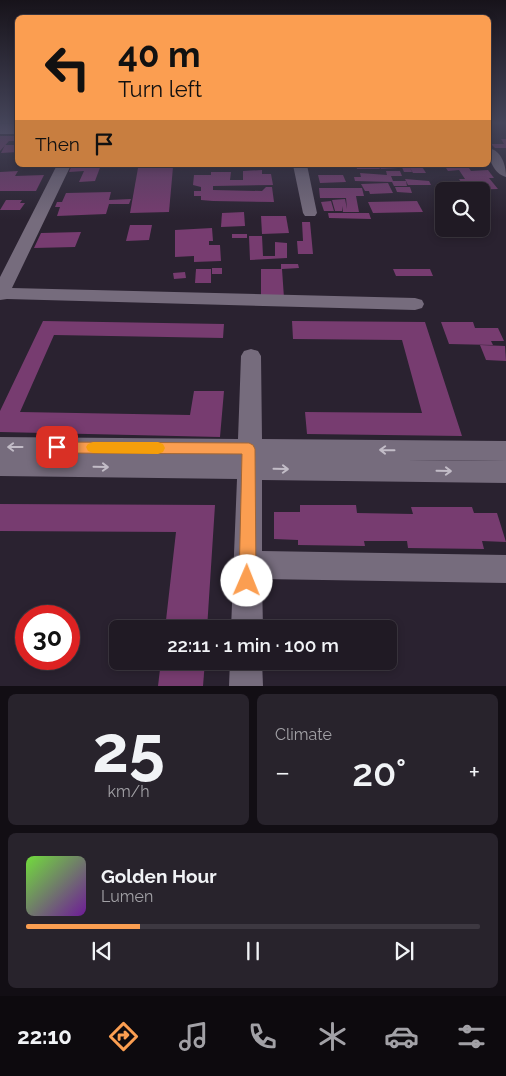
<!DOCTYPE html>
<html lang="en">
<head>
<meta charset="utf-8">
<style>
  body { margin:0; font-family:Raleway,sans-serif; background:#28232c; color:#f1f3f6; height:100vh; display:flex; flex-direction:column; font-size:19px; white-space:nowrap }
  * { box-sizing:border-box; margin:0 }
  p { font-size:16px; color:#a2a1a6 }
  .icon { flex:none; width:28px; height:28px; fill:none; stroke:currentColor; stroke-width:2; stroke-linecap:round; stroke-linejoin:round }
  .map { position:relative; height:686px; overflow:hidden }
  .drawer { display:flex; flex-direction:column; gap:8px; padding:8px; background:#120e14; flex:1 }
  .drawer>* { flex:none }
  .banner { position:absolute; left:15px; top:15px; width:476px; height:152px; border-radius:8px; box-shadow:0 2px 8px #0003,0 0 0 1px #3d3841; background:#fb9e51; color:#111; overflow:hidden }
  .buttons { position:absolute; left:435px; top:182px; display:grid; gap:10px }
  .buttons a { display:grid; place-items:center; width:55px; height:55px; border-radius:8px; background:#201a24; box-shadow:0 2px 8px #0003,0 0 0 1px #3d3841; font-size:25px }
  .speed { position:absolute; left:15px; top:605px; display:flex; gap:10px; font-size:25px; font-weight:700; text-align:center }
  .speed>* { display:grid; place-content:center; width:65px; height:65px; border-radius:50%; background:#201a24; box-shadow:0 2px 8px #0003,0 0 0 1px #3d3841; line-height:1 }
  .speed .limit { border:8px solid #d22; background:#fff; color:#111 }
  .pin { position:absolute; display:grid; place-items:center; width:42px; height:42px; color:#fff; margin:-21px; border-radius:10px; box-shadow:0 2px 8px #0006 }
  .me { position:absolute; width:55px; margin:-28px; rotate:1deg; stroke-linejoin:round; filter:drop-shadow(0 0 4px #0008) }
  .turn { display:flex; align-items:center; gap:18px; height:105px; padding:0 20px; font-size:22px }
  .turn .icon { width:65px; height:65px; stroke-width:2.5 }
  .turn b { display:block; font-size:35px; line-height:42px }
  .then { display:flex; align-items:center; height:48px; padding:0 20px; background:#0003; gap:10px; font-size:19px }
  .big { font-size:38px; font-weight:600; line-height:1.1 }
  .drawer .tile { flex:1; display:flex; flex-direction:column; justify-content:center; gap:8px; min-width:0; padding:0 18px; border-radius:8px; background:#28232c }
  .drawer .dial { align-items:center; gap:0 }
  .dial b { font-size:65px; line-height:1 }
  .song { display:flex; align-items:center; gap:15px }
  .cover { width:60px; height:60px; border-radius:8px; background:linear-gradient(135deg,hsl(100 70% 55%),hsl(280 70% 35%)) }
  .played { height:5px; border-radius:2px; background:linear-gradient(90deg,#fb9e51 25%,#3d3841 25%) }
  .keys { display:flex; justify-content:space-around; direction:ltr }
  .heat { display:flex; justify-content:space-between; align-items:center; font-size:28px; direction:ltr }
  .drawer .tiles { flex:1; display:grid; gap:8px; grid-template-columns:1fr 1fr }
  .tile:last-child { grid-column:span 2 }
  .trip { position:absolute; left:109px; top:620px; width:288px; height:50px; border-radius:8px; background:#201a24; box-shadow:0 2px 8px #0003,0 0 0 1px #3d3841; font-weight:600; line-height:50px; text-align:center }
  .dock { display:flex; height:80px; justify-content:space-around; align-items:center; background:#0d0a0e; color:#a2a1a6 }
  .dock .icon { width:35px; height:35px }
  .dock .current { color:#fb9e51 }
  .dock b { font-size:22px; color:#f1f3f6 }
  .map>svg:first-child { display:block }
  .building { fill:#773c70 }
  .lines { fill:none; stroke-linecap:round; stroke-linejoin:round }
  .street { fill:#766c7d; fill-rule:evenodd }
  .secondary { fill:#7b7291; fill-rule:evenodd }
  .oneway { stroke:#c2bcc7 }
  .route { fill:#fb9e51; stroke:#a36735 }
  .slow { fill:#f59e0b }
</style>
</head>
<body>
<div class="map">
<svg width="506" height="686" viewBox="0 0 506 686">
  <rect width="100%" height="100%" fill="#2a2230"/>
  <!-- building -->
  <g class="building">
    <polygon points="0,136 18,136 18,143 14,143 16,141 9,141 0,151"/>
    <polygon points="501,139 506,139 506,148 495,148 491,144 504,144"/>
    <polygon points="5,145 18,145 18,152 1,153"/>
    <polygon points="72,165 101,165 95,181 79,182 84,171 69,172"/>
    <polygon points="356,165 373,165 381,169 357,169"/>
    <polygon points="380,165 396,165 398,168 381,169"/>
    <polygon points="401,165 421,165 426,173 413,173 410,168 412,172 404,172"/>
    <polygon points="444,165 467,165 471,171 488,170 494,178 489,178 498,189 466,190 459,179 465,179 459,170 448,171"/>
    <polygon points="173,167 169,212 130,213 138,168"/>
    <polygon points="262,170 262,174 271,174 273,185 213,186 213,190 262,191 266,187 272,187 274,202 213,201 201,200 201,196 194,196 194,191 201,191 201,187 193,185 194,175 211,175 211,172 231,172 230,180 243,180 243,171"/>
    <polygon points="18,171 15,176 44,175 36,191 0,191 0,172"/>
    <polygon points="386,171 400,171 402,176 391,176 393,181 406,181 407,186 394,186 392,182 355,181 354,177 361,177 360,173 387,175"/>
    <polygon points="318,175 343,175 346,182 320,183"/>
    <polygon points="405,179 429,181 431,185 408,185"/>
    <polygon points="388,183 393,193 370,194 369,191 365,191 361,184"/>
    <polygon points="395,187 410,187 412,193 397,192"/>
    <polygon points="319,188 362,188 364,196 356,196 359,212 343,212 342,206 342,211 335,211 332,200 345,199 347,209 346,198 320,198"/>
    <polygon points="111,192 109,200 131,199 129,204 109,204 106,214 57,216 60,207 55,207 57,202 62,202 66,193"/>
    <polygon points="6,200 22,200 20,203 25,203 20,210 0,210"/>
    <polygon points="331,201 334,211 324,211 321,202"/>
    <polygon points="417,201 423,212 373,213 368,202"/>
    <polygon points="244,212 245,226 221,227 222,213"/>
    <polygon points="328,213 369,213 371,219 329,218"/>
    <polygon points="261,216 286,216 289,233 262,234"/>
    <polygon points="302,222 310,222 313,254 298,254 297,241 303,241"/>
    <polygon points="130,225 152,225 149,240 126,241"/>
    <polygon points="212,228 213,241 209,241 209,245 220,245 221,261 194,262 194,256 175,257 175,230"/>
    <polygon points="81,232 75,247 34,248 41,233"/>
    <rect x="232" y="234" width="15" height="4"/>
    <polygon points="249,236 262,236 263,256 275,256 275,242 287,243 287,258 250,260"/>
    <polygon points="281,264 298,264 299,268 282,269 284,298 261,298 261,269 281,269"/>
    <rect x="212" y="268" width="10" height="6"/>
    <polygon points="196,269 211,269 211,283 195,283"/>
    <polygon points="393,269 430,269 433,276 396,276"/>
    <polygon points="185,272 186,278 174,279 173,273"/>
    <polygon points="43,321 224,324 223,338 54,335 20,412 190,415 194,391 224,391 220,437 0,432 0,411"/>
    <polygon points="292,321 425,322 462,436 307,434 305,412 422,413 402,340 293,339"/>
    <polygon points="441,322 473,322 475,328 498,328 504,341 491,341 493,345 449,344"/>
    <polygon points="480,345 505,346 506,361 486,360"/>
    <polygon points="0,504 215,505 207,629 165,629 176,532 0,531"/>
    <polygon points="300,505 356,505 357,513 413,514 411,507 472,507 474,513 497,513 506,542 482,541 484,549 408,548 407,541 364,541 365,546 298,545 298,540 274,539 274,512 300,512"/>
    <polygon points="161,661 205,661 203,686 158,686"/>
  </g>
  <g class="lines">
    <!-- street -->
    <g class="street">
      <path d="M489,148C502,151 506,166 506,177C494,174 488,159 489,148Z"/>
      <polygon points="57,165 71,165 12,288 415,298 422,300 424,304 422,308 415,310 7,299 0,300 0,277"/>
      <polygon points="293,165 307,165 317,213 315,216 305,216 303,213"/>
      <polygon points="251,349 258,351 261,356 262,439 506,441 506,461 308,459 506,461 506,483 262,480 262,551 506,555 506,583 262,579 263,629 231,629 237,479 0,476 0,437 238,439 241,356 244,351"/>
      <polygon points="230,661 262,661 263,686 229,686"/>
    </g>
    <!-- secondary -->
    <rect class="secondary" x="0" y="124" width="18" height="10"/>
  </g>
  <!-- one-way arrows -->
  <defs><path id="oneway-shaft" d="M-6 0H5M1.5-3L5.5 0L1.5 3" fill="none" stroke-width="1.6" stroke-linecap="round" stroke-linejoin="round" transform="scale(1.25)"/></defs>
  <g class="oneway">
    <use href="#oneway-shaft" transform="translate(15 447) rotate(-180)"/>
    <use href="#oneway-shaft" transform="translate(387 450) rotate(-179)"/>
    <use href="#oneway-shaft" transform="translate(101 467) rotate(1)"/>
    <use href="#oneway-shaft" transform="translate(281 469) rotate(1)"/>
    <use href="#oneway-shaft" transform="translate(444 471) rotate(1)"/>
  </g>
  <!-- sky -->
  <linearGradient id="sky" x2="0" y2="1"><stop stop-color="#17131a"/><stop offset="0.56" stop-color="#444459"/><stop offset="1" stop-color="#444459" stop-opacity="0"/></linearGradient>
  <rect width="506" height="219" fill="url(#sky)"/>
  <!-- route -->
  <polygon class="route" points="57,442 249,443 253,445 255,449 256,581 253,587 247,589 241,587 239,581 242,454 57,453 53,451 51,447 53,443"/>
  <!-- slow -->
  <polygon class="slow" points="93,442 158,442 163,444 165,448 163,452 158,454 93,453 88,451 86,447 88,444"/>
</svg>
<div class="buttons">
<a><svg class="icon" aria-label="search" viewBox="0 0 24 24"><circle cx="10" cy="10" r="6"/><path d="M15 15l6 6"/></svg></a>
</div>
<div class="speed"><div class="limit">30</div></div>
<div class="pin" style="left:57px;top:447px;background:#d93025"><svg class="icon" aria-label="arrive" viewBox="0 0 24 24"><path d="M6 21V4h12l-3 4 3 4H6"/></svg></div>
<svg class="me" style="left:247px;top:581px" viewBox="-20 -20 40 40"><circle r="19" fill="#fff"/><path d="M0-13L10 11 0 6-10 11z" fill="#fb9e51"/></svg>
<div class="trip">22:11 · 1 min · 100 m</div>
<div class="banner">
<div class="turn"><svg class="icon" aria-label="left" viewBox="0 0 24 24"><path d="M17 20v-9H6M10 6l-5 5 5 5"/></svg><div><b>40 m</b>Turn left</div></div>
<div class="then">Then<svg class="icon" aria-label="arrive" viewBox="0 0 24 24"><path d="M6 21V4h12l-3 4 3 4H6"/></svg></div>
</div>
</div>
<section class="drawer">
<div class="tiles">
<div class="tile dial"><b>25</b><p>km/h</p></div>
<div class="tile"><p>Climate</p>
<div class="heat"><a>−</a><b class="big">20°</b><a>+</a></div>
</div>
<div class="tile">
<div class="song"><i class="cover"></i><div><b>Golden Hour</b><p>Lumen</p></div></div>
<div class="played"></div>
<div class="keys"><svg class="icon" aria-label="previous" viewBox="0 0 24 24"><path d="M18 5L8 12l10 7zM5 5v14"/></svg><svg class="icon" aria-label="pause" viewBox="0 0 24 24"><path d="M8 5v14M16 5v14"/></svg><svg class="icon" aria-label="next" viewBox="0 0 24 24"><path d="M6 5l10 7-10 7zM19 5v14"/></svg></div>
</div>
</div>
</section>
<nav class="dock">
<b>22:10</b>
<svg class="icon current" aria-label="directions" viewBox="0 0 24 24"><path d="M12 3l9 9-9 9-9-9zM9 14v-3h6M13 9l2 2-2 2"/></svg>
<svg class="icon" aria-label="music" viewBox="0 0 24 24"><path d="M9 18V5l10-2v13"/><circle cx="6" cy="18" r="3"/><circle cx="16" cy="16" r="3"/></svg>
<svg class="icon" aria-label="phone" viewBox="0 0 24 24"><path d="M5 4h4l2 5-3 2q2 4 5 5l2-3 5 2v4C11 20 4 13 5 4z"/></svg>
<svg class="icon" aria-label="climate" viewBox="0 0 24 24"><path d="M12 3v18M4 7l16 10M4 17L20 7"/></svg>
<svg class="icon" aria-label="car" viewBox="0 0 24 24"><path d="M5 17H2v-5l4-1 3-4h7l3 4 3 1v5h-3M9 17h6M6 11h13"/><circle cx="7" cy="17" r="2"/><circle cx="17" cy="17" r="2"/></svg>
<svg class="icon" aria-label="filters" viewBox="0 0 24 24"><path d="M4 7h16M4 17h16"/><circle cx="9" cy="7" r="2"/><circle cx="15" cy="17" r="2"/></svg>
</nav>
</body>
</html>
